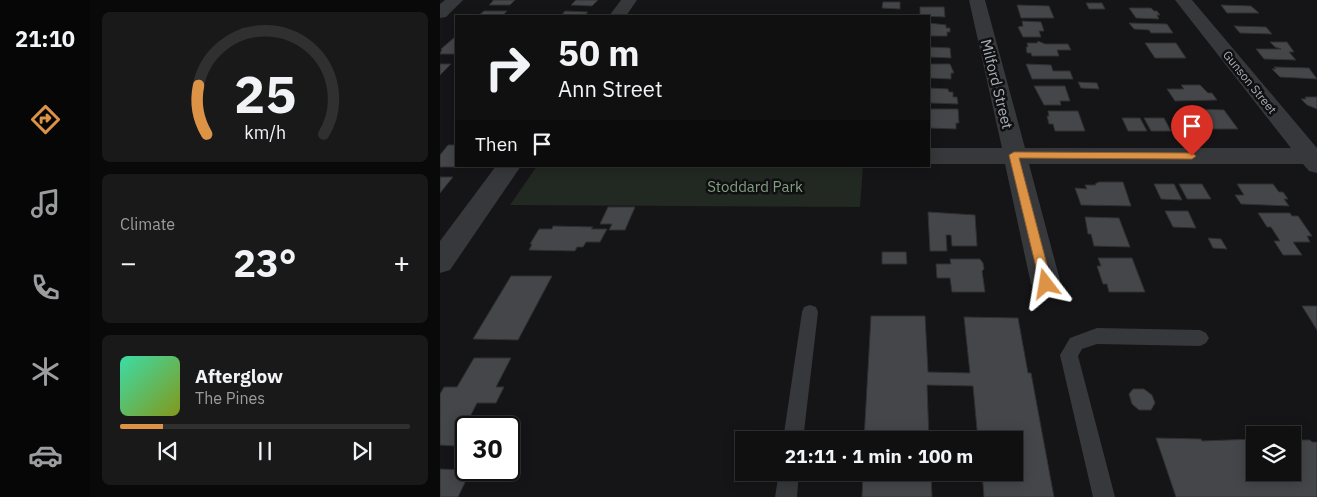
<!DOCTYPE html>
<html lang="en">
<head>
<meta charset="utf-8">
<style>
  body { margin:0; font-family:"IBM Plex Sans",sans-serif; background:#19191a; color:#f1f3f6; height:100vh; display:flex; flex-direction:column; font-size:19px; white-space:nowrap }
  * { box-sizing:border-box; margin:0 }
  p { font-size:16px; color:#9c9d9f }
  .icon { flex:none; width:28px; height:28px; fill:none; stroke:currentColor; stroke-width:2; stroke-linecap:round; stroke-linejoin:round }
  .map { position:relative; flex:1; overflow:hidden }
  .side { display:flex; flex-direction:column; gap:12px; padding:12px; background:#090909; width:350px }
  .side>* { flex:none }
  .top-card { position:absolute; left:15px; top:15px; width:475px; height:152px; border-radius:0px; box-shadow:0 2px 12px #0003,0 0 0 1px #303031; background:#101011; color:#f1f3f6; overflow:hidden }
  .tools { position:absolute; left:806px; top:426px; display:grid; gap:10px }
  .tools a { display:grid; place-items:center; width:55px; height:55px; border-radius:0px; background:#101011; box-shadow:0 2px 12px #0003,0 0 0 1px #303031; font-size:25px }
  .speed { position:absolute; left:15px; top:416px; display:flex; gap:10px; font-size:25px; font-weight:700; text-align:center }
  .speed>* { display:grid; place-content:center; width:65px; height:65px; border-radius:50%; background:#101011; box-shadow:0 2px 12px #0003,0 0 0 1px #303031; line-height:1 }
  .speed .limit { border:2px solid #111; border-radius:8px; background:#fff; color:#111 }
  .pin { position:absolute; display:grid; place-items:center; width:42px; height:42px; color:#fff; margin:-51px -21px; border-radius:50% 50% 50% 0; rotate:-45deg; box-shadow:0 0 5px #0007 }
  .pin .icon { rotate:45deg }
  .me { position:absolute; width:55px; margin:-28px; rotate:346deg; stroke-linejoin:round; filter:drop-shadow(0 0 4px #0008) }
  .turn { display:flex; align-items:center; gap:18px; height:105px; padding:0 20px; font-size:22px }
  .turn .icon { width:65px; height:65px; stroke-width:2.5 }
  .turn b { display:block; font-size:35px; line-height:42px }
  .then { display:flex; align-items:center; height:48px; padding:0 20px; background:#0003; gap:10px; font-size:19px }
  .big { font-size:38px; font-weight:800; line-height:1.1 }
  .side .tile { flex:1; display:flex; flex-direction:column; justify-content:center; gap:8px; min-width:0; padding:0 18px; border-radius:8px; background:#19191a }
  .side .dial { align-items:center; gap:0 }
  .dial svg { height:130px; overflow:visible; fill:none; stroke:#303031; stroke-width:7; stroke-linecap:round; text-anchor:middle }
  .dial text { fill:#f1f3f6; stroke:none }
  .song { display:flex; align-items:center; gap:15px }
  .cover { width:60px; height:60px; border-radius:8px; background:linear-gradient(135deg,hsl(160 70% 55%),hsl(70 70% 35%)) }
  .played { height:5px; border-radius:2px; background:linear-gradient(90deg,#dd9346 15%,#303031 15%) }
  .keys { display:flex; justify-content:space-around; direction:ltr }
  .heat { display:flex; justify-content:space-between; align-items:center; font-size:28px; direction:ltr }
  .trip { position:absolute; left:295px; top:431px; width:288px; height:50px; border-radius:0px; background:#101011; box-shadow:0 2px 12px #0003,0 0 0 1px #303031; font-weight:800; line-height:50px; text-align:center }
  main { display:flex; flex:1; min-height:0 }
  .tabs { display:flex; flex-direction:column; width:90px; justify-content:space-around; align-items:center; background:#060607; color:#9c9d9f }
  .tabs .icon { width:35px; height:35px }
  .tabs .on { color:#dd9346 }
  .tabs b { font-size:22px; color:#f1f3f6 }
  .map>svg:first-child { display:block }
  .green { fill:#222822 }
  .building { fill:#444649; stroke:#2f3032 }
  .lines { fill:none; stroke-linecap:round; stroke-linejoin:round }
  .service { fill:#37383b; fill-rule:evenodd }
  .minor { fill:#37383b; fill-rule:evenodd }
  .route { fill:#dd9346; stroke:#90602e }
  .labels { text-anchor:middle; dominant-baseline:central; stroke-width:5; stroke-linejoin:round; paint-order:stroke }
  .far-street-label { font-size:12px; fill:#a9aeb5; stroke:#101012 }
  .street-label { font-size:15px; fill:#a9aeb5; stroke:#101012 }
  .park-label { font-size:15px; fill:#849e82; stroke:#101012 }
</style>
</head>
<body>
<main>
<nav class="tabs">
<b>21:10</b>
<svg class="icon on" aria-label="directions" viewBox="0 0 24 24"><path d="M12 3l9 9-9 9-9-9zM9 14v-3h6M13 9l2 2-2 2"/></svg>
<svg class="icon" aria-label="music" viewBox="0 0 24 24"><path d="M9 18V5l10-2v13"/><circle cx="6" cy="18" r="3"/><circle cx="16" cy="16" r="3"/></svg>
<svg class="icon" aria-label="phone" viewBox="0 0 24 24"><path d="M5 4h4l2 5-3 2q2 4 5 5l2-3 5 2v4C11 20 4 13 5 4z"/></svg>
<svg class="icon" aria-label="climate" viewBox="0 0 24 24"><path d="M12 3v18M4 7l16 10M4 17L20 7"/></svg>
<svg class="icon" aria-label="car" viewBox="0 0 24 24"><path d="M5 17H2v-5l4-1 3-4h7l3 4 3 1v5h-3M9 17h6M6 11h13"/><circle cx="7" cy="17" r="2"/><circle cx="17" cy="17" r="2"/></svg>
</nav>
<section class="side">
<div class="tile dial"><svg viewBox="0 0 100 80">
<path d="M14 69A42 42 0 1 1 86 69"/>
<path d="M14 69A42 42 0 0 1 9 39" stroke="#dd9346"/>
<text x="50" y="56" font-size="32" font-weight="700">25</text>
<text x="50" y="72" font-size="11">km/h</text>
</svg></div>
<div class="tile"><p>Climate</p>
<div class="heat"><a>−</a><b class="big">23°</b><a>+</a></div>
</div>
<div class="tile">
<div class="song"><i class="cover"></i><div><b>Afterglow</b><p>The Pines</p></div></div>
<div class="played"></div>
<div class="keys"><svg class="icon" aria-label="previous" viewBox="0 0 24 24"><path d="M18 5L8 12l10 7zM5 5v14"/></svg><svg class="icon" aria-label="pause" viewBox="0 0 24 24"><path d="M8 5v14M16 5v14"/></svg><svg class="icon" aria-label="next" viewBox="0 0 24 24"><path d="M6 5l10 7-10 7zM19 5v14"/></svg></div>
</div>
</section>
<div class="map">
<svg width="877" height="497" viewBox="0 0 877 497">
  <rect width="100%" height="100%" fill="#151517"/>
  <!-- green -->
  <g class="green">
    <polygon points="305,14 432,15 432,16 304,16"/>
    <polygon points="97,166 423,166 420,207 70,205"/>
  </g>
  <!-- building -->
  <g class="building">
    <polygon points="52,0 75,0 70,5 49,5 54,0"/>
    <polygon points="136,0 158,0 152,6 131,5"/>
    <polygon points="443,2 460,2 460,9 442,8"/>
    <polygon points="646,3 662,3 665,9 649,9"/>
    <polygon points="577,5 609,6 614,18 581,18"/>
    <polygon points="781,5 811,6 819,13 787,13"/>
    <polygon points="480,7 504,7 505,17 480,16"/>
    <polygon points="689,8 711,8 714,11 717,11 720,15 717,15 719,19 696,18"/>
    <polygon points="44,11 67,11 62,16 38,16"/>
    <polygon points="125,11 148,12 144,16 121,16"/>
    <polygon points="582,21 601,22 604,31 599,31 601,37 583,37 578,27 583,26"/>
    <polygon points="489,23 506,25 506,28 510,28 510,32 507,32 507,36 489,36"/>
    <polygon points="689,23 727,24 733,33 711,33 709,30 694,29"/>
    <polygon points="794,26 826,27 832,34 800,33"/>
    <polygon points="16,36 16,54 0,54 2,49 1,49"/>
    <polygon points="598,41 605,44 628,44 631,50 617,50 619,56 592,56 591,53 587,53 586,47 588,47 587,43 597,43"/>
    <polygon points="830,42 847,42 854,52 849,52 856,60 824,59 816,49 841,49 835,47"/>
    <polygon points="705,43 736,43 746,58 715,58"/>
    <polygon points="489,47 510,48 511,58 489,57"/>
    <polygon points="0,64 11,64 0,75"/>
    <polygon points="489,64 510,64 514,73 511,73 511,79 489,78"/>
    <polygon points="586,64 611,65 613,71 630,71 633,79 592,79"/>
    <polygon points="834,67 869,68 877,79 840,77 832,69 836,69"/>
    <polygon points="638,82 657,83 659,89 641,88"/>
    <polygon points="741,85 760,85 768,93 772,93 777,100 735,101 727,89 744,89"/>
    <polygon points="594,86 625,86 630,101 620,101 621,105 604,105"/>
    <polygon points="489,88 508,89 509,92 513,92 513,97 517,97 518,104 491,103"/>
    <polygon points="865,97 877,97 877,109 867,105 861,99 866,99"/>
    <polygon points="489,109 518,109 519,123 516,123 516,129 489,128"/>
    <polygon points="758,109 784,110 798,129 770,129"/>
    <polygon points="608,111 638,111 645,131 615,131 613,124 609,124 607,116 609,116"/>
    <polygon points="682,118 700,118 707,131 688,131"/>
    <polygon points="704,118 724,118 731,131 711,131"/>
    <polygon points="8,145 16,145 16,166 20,167 0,167 0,155"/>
    <polygon points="0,177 13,177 0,193"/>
    <polygon points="659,182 683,182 691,206 641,205 635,188 647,189 645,185 656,185 655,184"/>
    <polygon points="714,184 734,184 742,200 721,199"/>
    <polygon points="739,184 762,184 771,199 747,199"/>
    <polygon points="797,184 833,184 839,192 843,192 848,199 844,199 849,206 801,204 795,195 804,195"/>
    <polygon points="168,207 195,207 185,230 169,230 172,224 160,224"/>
    <polygon points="725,211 748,211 756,228 733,227"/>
    <polygon points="488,212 535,215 537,246 512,246 511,235 506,235 507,251 490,251"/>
    <polygon points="818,213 850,213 852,216 858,216 872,236 867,236 870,242 853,242 862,255 843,255 834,241 840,241 831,227 827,227"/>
    <polygon points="645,217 679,218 690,247 654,246 651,234 648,234"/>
    <polygon points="113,226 153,227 151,229 167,229 160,242 146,242 143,247 137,247 135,251 89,250 92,244 90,244 99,229 112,229"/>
    <polygon points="768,238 781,239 787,249 773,248"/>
    <polygon points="442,252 466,252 467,264 442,264"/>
    <polygon points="658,258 692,258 705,292 669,292 667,284 663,284 657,266 661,266"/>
    <polygon points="510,259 540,259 543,263 544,269 542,271 545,292 512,292 510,278 497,278 496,264 511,264"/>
    <polygon points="71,276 112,276 78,340 33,339"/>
    <polygon points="862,306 877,306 877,330"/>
    <polygon points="431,316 485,316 488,372 530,373 524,317 578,318 588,373 591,373 614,497 544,497 542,472 574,472 574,440 538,440 533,386 487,385 489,440 424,440"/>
    <polygon points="34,358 71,358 56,387 64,387 56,403 37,403 15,446 0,445 0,394 4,387 17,387"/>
    <polygon points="693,389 704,389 712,395 715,403 711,410 699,410 692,404 689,394"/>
    <polygon points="716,438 761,439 762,441 815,439 815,472 852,472 852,440 870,440 872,442 877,442 877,497 736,497"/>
    <polygon points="0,469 31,470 18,497 0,497"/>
    <polygon points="423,472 491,472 492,497 422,497"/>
  </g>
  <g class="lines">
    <!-- service -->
    <g class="service">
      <polygon points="370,305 376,307 378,312 363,440 343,440 362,312 364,307"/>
      <polygon points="657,328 760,330 766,333 769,338 766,343 760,346 657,344 642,349 638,356 675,497 653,497 620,355 630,338"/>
      <polygon points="339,472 359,472 357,497 335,497"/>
    </g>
    <!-- minor -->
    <g class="minor">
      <polygon points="5,0 23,0 6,17 0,18 0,4"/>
      <polygon points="181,0 197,0 186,16 169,16"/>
      <polygon points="529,0 545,0 585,148 851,148 735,0 752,0 877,148 877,173 869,171 863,164 589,164 621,284 616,292 606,296 596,292 591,284 565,164 489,164 489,148 562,148"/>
      <polygon points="56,166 81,166 10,270 0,273 0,241"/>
    </g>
  </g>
  <!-- route -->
  <polygon class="route" points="574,152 752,153 756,156 752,159 579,158 612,284 610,287 601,287 600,284 569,155"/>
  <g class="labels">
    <!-- far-street labels -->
    <g class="far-street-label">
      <text transform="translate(810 82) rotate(51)">Gunson Street</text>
    </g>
    <!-- street labels -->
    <g class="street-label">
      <text transform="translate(557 84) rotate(76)">Milford Street</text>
    </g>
    <!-- park labels -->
    <g class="park-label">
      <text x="315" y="186">Stoddard Park</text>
    </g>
  </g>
</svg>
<div class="tools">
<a><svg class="icon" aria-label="layers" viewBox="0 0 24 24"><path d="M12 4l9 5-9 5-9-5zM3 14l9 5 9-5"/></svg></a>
</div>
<div class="speed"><div class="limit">30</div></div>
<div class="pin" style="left:752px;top:156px;background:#d93025"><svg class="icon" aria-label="arrive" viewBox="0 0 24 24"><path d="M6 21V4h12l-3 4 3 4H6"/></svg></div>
<svg class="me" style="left:606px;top:284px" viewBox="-20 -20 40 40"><path d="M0-17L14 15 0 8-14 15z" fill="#dd9346" stroke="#fff" stroke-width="4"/></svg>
<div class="trip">21:11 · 1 min · 100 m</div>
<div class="top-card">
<div class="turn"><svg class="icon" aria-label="right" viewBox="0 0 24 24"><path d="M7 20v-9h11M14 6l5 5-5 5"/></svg><div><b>50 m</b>Ann Street</div></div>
<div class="then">Then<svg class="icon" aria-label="arrive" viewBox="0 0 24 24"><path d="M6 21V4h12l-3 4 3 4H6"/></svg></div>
</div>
</div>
</main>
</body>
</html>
